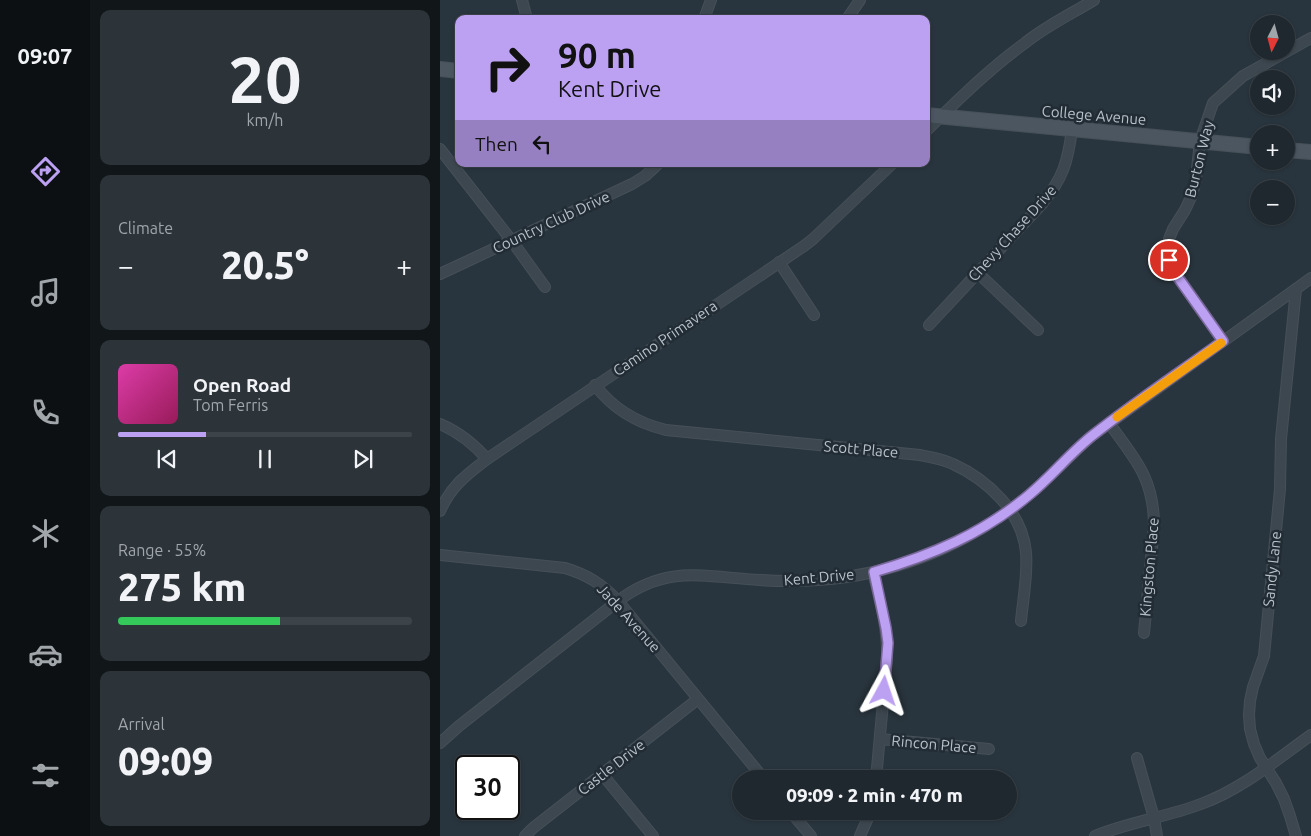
<!DOCTYPE html>
<html lang="en">
<head>
<meta charset="utf-8">
<style>
  body { margin:0; font-family:Ubuntu,sans-serif; background:#2c343a; color:#f1f3f6; height:100vh; display:flex; flex-direction:column; font-size:19px; white-space:nowrap }
  * { box-sizing:border-box; margin:0 }
  p { font-size:16px; color:#a1a6aa }
  .icon { flex:none; width:28px; height:28px; fill:none; stroke:currentColor; stroke-width:2; stroke-linecap:round; stroke-linejoin:round }
  .map { position:relative; flex:1; overflow:hidden }
  .panel { display:flex; flex-direction:column; gap:10px; padding:10px; background:#111619; width:350px }
  .panel>* { flex:none }
  .top-card { position:absolute; left:15px; top:15px; width:475px; height:152px; border-radius:10px; box-shadow:0 1px 4px #0004,0 0 0 1px #3c444a; background:#bca0f2; color:#111; overflow:hidden }
  .needle { width:32px; rotate:186deg }
  .fabs { position:absolute; left:810px; top:15px; display:grid; gap:10px }
  .fabs a { display:grid; place-items:center; width:45px; height:45px; border-radius:50%; background:#1f282e; box-shadow:0 1px 4px #0004,0 0 0 1px #3c444a; font-size:25px }
  .speed { position:absolute; left:15px; top:755px; display:flex; gap:10px; font-size:25px; font-weight:700; text-align:center }
  .speed>* { display:grid; place-content:center; width:65px; height:65px; border-radius:50%; background:#1f282e; box-shadow:0 1px 4px #0004,0 0 0 1px #3c444a; line-height:1 }
  .speed .limit { border:2px solid #111; border-radius:8px; background:#fff; color:#111 }
  .pin { position:absolute; display:grid; place-items:center; width:42px; height:42px; color:#fff; margin:-21px; border:2px solid #fff; border-radius:50%; box-shadow:0 1px 5px #0007 }
  .me { position:absolute; width:55px; margin:-28px; rotate:5deg; stroke-linejoin:round; filter:drop-shadow(0 0 4px #0008) }
  .turn { display:flex; align-items:center; gap:18px; height:105px; padding:0 20px; font-size:22px }
  .turn .icon { width:65px; height:65px; stroke-width:2.5 }
  .turn b { display:block; font-size:35px; line-height:42px }
  .then { display:flex; align-items:center; height:48px; padding:0 20px; background:#0003; gap:10px; font-size:19px }
  .big { font-size:38px; font-weight:800; line-height:1.1 }
  .panel .tile { flex:1; display:flex; flex-direction:column; justify-content:center; gap:8px; min-width:0; padding:0 18px; border-radius:10px; background:#2c343a }
  .panel .dial { align-items:center; gap:0 }
  .dial b { font-size:65px; line-height:1 }
  .song { display:flex; align-items:center; gap:15px }
  .cover { width:60px; height:60px; border-radius:8px; background:linear-gradient(135deg,hsl(320 70% 55%),hsl(330 70% 35%)) }
  .played { height:5px; border-radius:2px; background:linear-gradient(90deg,#bca0f2 30%,#3c444a 30%) }
  .keys { display:flex; justify-content:space-around; direction:ltr }
  .heat { display:flex; justify-content:space-between; align-items:center; font-size:28px; direction:ltr }
  .charge { height:8px; border-radius:4px; background:linear-gradient(90deg,#34c759 55%,#3c444a 0) }
  .trip { position:absolute; left:292px; top:770px; width:285px; height:50px; border-radius:25px; background:#1f282e; box-shadow:0 1px 4px #0004,0 0 0 1px #3c444a; font-weight:800; line-height:50px; text-align:center }
  main { display:flex; flex:1; min-height:0 }
  .dock { display:flex; flex-direction:column; width:90px; justify-content:space-around; align-items:center; background:#0c1012; color:#a1a6aa }
  .dock .icon { width:35px; height:35px }
  .dock .active { color:#bca0f2 }
  .dock b { font-size:22px; color:#f1f3f6 }
  .map>svg:first-child { display:block }
  .lines { fill:none; stroke-linecap:round; stroke-linejoin:round }
  .street-casing { stroke:#465058; stroke-width:12 }
  .secondary-casing { stroke:#465058; stroke-width:16 }
  .street { stroke:#3d474f; stroke-width:10 }
  .secondary { stroke:#4b5661; stroke-width:14 }
  .route-casing { stroke:#7a689d; stroke-width:12 }
  .route { stroke:#bca0f2; stroke-width:9 }
  .slow { stroke:#f59e0b; stroke-width:9 }
  .labels { text-anchor:middle; dominant-baseline:central; stroke-width:5; stroke-linejoin:round; paint-order:stroke }
  .street-label { font-size:15px; fill:#b9c1c9; stroke:#212c34 }
</style>
</head>
<body>
<main>
<nav class="dock">
<b>09:07</b>
<svg class="icon active" aria-label="directions" viewBox="0 0 24 24"><path d="M12 3l9 9-9 9-9-9zM9 14v-3h6M13 9l2 2-2 2"/></svg>
<svg class="icon" aria-label="music" viewBox="0 0 24 24"><path d="M9 18V5l10-2v13"/><circle cx="6" cy="18" r="3"/><circle cx="16" cy="16" r="3"/></svg>
<svg class="icon" aria-label="phone" viewBox="0 0 24 24"><path d="M5 4h4l2 5-3 2q2 4 5 5l2-3 5 2v4C11 20 4 13 5 4z"/></svg>
<svg class="icon" aria-label="climate" viewBox="0 0 24 24"><path d="M12 3v18M4 7l16 10M4 17L20 7"/></svg>
<svg class="icon" aria-label="car" viewBox="0 0 24 24"><path d="M5 17H2v-5l4-1 3-4h7l3 4 3 1v5h-3M9 17h6M6 11h13"/><circle cx="7" cy="17" r="2"/><circle cx="17" cy="17" r="2"/></svg>
<svg class="icon" aria-label="filters" viewBox="0 0 24 24"><path d="M4 7h16M4 17h16"/><circle cx="9" cy="7" r="2"/><circle cx="15" cy="17" r="2"/></svg>
</nav>
<section class="panel">
<div class="tile dial"><b>20</b><p>km/h</p></div>
<div class="tile"><p>Climate</p>
<div class="heat"><a>−</a><b class="big">20.5°</b><a>+</a></div>
</div>
<div class="tile">
<div class="song"><i class="cover"></i><div><b>Open Road</b><p>Tom Ferris</p></div></div>
<div class="played"></div>
<div class="keys"><svg class="icon" aria-label="previous" viewBox="0 0 24 24"><path d="M18 5L8 12l10 7zM5 5v14"/></svg><svg class="icon" aria-label="pause" viewBox="0 0 24 24"><path d="M8 5v14M16 5v14"/></svg><svg class="icon" aria-label="next" viewBox="0 0 24 24"><path d="M6 5l10 7-10 7zM19 5v14"/></svg></div>
</div>
<div class="tile"><p>Range · 55%</p><b class="big">275 km</b><div class="charge"></div></div>
<div class="tile"><p>Arrival</p><b class="big">09:09</b></div>
</section>
<div class="map">
<svg width="871" height="836" viewBox="0 0 871 836">
  <rect width="100%" height="100%" fill="#29353e"/>
  <g class="lines">
    <defs>
      <g id="street">
        <polyline points="82,0 87,19"/>
        <polyline points="264,19 271,0"/>
        <polyline points="407,19 420,0"/>
        <path d="M486,131C518,100 549,69 585,43C606,26 631,14 654,0"/>
        <polyline points="0,149 72,241 105,287"/>
        <polyline points="339,262 374,315"/>
        <polyline points="538,273 598,330"/>
        <polyline points="0,274 192,184 205,176 218,164"/>
        <path d="M489,325L602,204C623,178 628,162 632,129"/>
        <polyline points="783,341 733,270 729,260 728,249 729,239 733,229 745,210 752,195 756,179 760,141 773,103 803,76 871,38"/>
        <path d="M155,385C173,409 197,423 226,430L480,455C491,457 503,459 513,464C548,480 582,512 586,552C588,575 583,599 581,621"/>
        <path d="M669,423C695,459 714,478 714,526L704,633"/>
        <path d="M0,424C19,432 33,443 47,459"/>
        <path d="M0,511C11,486 26,475 47,459L364,246L373,239L452,164"/>
        <path d="M0,555L125,568C148,575 162,584 178,601L324,779"/>
        <path d="M433,572C440,601 448,629 447,659L436,779"/>
        <polyline points="440,739 549,749"/>
        <path d="M0,743L19,726L178,601C227,564 263,577 320,580C349,582 378,581 407,577C474,567 540,537 591,493C613,475 631,454 652,436L871,278"/>
        <polyline points="697,758 714,818 717,836"/>
        <polyline points="162,774 213,836"/>
        <polyline points="350,811 371,836"/>
        <polyline points="85,836 93,828 258,699"/>
        <polyline points="420,836 431,811"/>
        <path d="M655,836C689,822 727,817 761,804C802,789 836,760 871,735"/>
        <polyline points="856,836 850,816 844,799 836,783 820,758 814,744 810,729 809,715 810,701 813,687 824,656 840,489 841,439 856,289"/>
      </g>
      <g id="secondary">
        <polyline points="0,69 19,71"/>
        <polyline points="486,115 819,147"/>
        <polyline points="846,150 871,152"/>
      </g>
    </defs>
    <!-- street casing -->
    <use href="#street" class="street-casing"/>
    <!-- secondary casing -->
    <use href="#secondary" class="secondary-casing"/>
    <!-- street -->
    <use href="#street" class="street"/>
    <!-- secondary -->
    <use href="#secondary" class="secondary"/>
  </g>
  <g class="lines">
    <defs>
      <path id="route" d="M444,691L448,643L446,628L434,572C492,555 542,534 589,495C612,476 630,453 653,435C695,402 740,372 783,341L737,276L729,260"/>
    </defs>
    <!-- route casing -->
    <use href="#route" class="route-casing"/>
    <!-- route -->
    <use href="#route" class="route"/>
    <!-- slow -->
    <polyline class="slow" points="677,417 781,343"/>
  </g>
  <g class="labels">
    <!-- street labels -->
    <g class="street-label">
      <text transform="translate(654 115) rotate(5)">College Avenue</text>
      <text transform="translate(759 159) rotate(-76)">Burton Way</text>
      <text transform="translate(111 222) rotate(-25)">Country Club Drive</text>
      <text transform="translate(572 233) rotate(-48)">Chevy Chase Drive</text>
      <text transform="translate(225 338) rotate(-34)">Camino Primavera</text>
      <text transform="translate(421 449) rotate(5)">Scott Place</text>
      <text transform="translate(709 567) rotate(-85)">Kingston Place</text>
      <text transform="translate(832 569) rotate(-84)">Sandy Lane</text>
      <text transform="translate(379 577) rotate(-5)">Kent Drive</text>
      <text transform="translate(189 618) rotate(48)">Jade Avenue</text>
      <text transform="translate(494 744) rotate(5)">Rincon Place</text>
      <text transform="translate(171 767) rotate(-38)">Castle Drive</text>
    </g>
  </g>
</svg>
<div class="fabs">
<a><svg class="needle" viewBox="-14 -14 28 28"><path d="M0-13l5 13h-10z" fill="#e53935"/><path d="M0 13l5-13h-10z" fill="#a1a6aa"/></svg></a>
<a><svg class="icon" aria-label="sound" viewBox="0 0 24 24"><path d="M4 9h4l5-4v14l-5-4H4zM17 9q2 3 0 6"/></svg></a>
<a>+</a>
<a>−</a>
</div>
<div class="speed"><div class="limit">30</div></div>
<div class="pin" style="left:729px;top:260px;background:#d93025"><svg class="icon" aria-label="arrive" viewBox="0 0 24 24"><path d="M6 21V4h12l-3 4 3 4H6"/></svg></div>
<svg class="me" style="left:444px;top:691px" viewBox="-20 -20 40 40"><path d="M0-17L14 15 0 8-14 15z" fill="#bca0f2" stroke="#fff" stroke-width="4"/></svg>
<div class="trip">09:09 · 2 min · 470 m</div>
<div class="top-card">
<div class="turn"><svg class="icon" aria-label="right" viewBox="0 0 24 24"><path d="M7 20v-9h11M14 6l5 5-5 5"/></svg><div><b>90 m</b>Kent Drive</div></div>
<div class="then">Then<svg class="icon" aria-label="left" viewBox="0 0 24 24"><path d="M17 20v-9H6M10 6l-5 5 5 5"/></svg></div>
</div>
</div>
</main>
</body>
</html>
